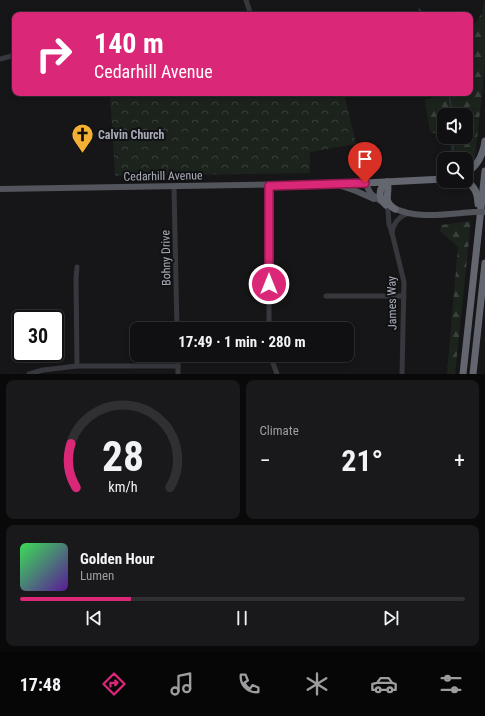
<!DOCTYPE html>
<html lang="en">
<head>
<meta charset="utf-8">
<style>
  body { margin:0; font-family:"Roboto Condensed",sans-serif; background:#19191b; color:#f1f3f6; height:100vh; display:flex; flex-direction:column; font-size:15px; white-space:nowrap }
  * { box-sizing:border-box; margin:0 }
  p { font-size:13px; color:#9c9d9f }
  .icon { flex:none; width:22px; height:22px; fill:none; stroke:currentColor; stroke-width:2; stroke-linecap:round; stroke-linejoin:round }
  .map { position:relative; height:374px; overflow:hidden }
  .sheet { display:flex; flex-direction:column; gap:6px; padding:6px; background:#09090a; flex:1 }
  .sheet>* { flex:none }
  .top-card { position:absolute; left:12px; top:12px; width:461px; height:84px; border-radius:8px; box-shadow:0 2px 6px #0003,0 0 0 1px #303032; background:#db2777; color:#fff; overflow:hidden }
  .fabs { position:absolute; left:437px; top:108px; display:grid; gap:8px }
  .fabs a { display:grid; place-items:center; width:36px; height:36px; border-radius:8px; background:#101012; box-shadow:0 2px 6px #0003,0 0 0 1px #303032; font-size:20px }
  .speed { position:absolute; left:12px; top:310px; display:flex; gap:8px; font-size:20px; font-weight:700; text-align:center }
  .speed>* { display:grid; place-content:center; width:52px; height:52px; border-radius:50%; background:#101012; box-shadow:0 2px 6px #0003,0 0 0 1px #303032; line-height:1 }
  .speed .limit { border:2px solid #111; border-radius:6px; background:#fff; color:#111 }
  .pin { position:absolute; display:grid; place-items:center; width:34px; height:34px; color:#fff; margin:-41px -17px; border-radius:50% 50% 50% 0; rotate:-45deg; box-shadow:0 0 4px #0007 }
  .pin .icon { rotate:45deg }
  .me { position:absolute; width:44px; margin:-22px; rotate:0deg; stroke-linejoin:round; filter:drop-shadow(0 0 3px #0008) }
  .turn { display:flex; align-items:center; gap:14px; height:84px; padding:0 16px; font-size:18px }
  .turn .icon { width:52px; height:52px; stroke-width:2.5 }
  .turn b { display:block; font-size:28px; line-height:34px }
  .big { font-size:30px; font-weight:700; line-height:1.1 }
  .sheet .tile { flex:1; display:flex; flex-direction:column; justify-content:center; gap:6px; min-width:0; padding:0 14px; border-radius:8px; background:#19191b }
  .sheet .dial { align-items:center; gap:0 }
  .dial svg { height:104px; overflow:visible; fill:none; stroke:#303032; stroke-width:7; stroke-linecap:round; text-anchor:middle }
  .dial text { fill:#f1f3f6; stroke:none }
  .song { display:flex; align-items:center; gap:12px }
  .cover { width:48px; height:48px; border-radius:6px; background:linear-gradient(135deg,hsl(130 70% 55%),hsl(270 70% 35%)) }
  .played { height:4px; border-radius:2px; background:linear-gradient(90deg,#db2777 25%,#303032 25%) }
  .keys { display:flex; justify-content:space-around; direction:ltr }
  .heat { display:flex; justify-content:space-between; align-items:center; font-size:22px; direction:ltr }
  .sheet .tiles { flex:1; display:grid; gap:6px; grid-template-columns:1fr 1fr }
  .tile:last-child { grid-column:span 2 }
  .trip { position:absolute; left:130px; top:322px; width:224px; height:40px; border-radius:8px; background:#101012; box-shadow:0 2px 6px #0003,0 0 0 1px #303032; font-weight:700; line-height:40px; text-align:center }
  .tab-bar { display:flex; height:64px; justify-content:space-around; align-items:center; background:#060607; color:#9c9d9f }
  .tab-bar .icon { width:28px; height:28px }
  .tab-bar .active { color:#db2777 }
  .tab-bar b { font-size:18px; color:#f1f3f6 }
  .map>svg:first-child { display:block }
  .forest { fill:url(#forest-firs) }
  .park { fill:url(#park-crowns) }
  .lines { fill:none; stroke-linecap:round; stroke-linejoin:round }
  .stream { stroke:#2c353c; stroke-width:1.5 }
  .minor { stroke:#37383d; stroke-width:5 }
  .major { stroke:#53555c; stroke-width:6 }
  .highway { stroke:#63666e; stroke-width:7 }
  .major-bridge { stroke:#53555c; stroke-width:6 }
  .route-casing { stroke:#8e194d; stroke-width:10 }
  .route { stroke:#db2777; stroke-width:7 }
  .labels { text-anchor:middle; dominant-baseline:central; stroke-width:4; stroke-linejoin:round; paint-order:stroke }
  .poi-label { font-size:12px; font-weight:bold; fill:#a8adb8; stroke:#111113; text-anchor:start }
  .street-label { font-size:12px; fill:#a8adb8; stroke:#111113 }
</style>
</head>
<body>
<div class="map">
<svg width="485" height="374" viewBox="0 0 485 374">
  <defs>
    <pattern id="forest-firs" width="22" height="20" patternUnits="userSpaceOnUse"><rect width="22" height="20" fill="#1c231d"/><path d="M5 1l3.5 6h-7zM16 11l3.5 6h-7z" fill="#3a403c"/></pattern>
    <pattern id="park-crowns" width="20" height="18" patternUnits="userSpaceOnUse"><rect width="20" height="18" fill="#1c231d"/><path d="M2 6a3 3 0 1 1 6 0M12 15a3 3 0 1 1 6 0" fill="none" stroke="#3a403c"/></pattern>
  </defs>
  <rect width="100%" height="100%" fill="#161618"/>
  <!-- forest -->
  <g class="forest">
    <polygon points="484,0 485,0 485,68 474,164 466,167 466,159 452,159 448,137 466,137 466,115 444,115 444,136 430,132 425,100 445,94 445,93 470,93 470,30 482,13"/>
    <polygon points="471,221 455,374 447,374 458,247 440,231 441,225"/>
  </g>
  <!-- park -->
  <polygon class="park" points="110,93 344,93 356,144 310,152 310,173 115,176"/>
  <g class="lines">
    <!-- stream -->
    <g class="stream">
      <polyline points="419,9 424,15"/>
      <polyline points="449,93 452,115"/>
      <polyline points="453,137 453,150"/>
    </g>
    <!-- minor -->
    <g class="minor">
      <polyline points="246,0 251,15"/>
      <polyline points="0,59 15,55"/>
      <polyline points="174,187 177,329"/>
      <polyline points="386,205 388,210 389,224 392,233 404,282 402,374"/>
      <path d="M392,233C393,223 399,217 408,213"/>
      <polyline points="77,267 76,278 77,366"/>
      <polyline points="326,296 404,296"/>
      <polyline points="269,329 269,186"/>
      <polyline points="178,355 178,374"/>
      <polyline points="270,355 277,374"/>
      <polyline points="29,374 43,370 77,366 178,366"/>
    </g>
    <!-- major -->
    <g class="major">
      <polyline points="341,186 356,191 374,199"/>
      <polyline points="0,189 365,183 371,194 385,204"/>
      <path d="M391,207C417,220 446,214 474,212"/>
    </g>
    <!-- highway -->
    <g class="highway">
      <path d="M466,173C478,166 483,155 485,141"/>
      <path d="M466,181C475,186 478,194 478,204"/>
      <path d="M387,182C391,194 381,200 395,209"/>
      <polyline points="365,183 444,179"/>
      <path d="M386,205C378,198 378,188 387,182"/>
      <polyline points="463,374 485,171"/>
      <polyline points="473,374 485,263"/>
    </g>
    <!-- major-bridge -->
    <polyline class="major-bridge" points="474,212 485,212"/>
  </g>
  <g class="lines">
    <defs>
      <polyline id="route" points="269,284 269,186 365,183"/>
    </defs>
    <!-- route casing -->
    <use href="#route" class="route-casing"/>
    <!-- route -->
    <use href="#route" class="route"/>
  </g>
  <!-- icons -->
  <defs>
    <symbol id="church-pin" viewBox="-11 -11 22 30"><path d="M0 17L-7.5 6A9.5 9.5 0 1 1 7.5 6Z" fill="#f2b134" stroke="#111113"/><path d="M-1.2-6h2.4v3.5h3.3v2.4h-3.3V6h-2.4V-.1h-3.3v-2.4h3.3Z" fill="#111"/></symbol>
  </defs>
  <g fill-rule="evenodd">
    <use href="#church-pin" x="70" y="122" width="25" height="34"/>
  </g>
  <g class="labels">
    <!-- poi labels -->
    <g class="poi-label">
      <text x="98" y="135">Calvin Church</text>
    </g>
    <!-- street labels -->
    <g class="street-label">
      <text transform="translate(163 176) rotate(-1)">Cedarhill Avenue</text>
      <text transform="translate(166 258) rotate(-91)">Bohny Drive</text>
      <text transform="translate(392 303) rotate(-91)">James Way</text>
    </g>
  </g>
</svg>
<div class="fabs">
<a><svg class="icon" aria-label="sound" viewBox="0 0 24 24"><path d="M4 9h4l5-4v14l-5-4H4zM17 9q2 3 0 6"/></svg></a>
<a><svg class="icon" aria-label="search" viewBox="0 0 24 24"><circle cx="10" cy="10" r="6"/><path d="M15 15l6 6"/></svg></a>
</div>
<div class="speed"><div class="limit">30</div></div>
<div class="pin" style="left:365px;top:183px;background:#d93025"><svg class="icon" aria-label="arrive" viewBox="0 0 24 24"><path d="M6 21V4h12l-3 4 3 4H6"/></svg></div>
<svg class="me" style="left:269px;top:284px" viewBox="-20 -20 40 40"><circle r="17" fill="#db2777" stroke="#fff" stroke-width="3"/><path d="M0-11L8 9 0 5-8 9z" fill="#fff"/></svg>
<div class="trip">17:49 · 1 min · 280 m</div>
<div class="top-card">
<div class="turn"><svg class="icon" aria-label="right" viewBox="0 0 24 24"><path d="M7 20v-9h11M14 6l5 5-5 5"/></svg><div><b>140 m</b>Cedarhill Avenue</div></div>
</div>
</div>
<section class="sheet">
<div class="tiles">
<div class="tile dial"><svg viewBox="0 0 100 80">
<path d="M14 69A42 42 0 1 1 86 69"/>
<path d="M14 69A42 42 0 0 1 10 35" stroke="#db2777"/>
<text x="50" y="56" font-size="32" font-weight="700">28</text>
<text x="50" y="72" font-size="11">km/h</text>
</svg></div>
<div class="tile"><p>Climate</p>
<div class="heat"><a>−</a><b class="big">21°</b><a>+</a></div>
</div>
<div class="tile">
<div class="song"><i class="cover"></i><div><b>Golden Hour</b><p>Lumen</p></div></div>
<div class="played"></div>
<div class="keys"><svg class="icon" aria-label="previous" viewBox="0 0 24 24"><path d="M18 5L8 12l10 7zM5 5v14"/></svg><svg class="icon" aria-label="pause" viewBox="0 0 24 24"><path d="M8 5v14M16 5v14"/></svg><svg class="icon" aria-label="next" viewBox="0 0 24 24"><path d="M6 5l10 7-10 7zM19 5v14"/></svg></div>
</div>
</div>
</section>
<nav class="tab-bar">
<b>17:48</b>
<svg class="icon active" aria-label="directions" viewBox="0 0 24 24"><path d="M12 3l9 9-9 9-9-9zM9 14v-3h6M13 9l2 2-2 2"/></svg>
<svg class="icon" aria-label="music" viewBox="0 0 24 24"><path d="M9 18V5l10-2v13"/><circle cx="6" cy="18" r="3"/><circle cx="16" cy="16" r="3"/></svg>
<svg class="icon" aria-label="phone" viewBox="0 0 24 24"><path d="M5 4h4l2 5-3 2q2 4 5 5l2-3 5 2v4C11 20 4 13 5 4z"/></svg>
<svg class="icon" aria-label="climate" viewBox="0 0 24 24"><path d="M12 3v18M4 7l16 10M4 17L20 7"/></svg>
<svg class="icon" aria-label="car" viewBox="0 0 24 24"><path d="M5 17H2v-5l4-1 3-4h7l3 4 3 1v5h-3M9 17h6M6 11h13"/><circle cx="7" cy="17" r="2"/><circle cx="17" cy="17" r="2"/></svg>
<svg class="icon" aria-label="filters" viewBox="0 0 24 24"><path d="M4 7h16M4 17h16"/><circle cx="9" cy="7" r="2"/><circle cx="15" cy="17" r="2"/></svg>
</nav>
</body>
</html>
